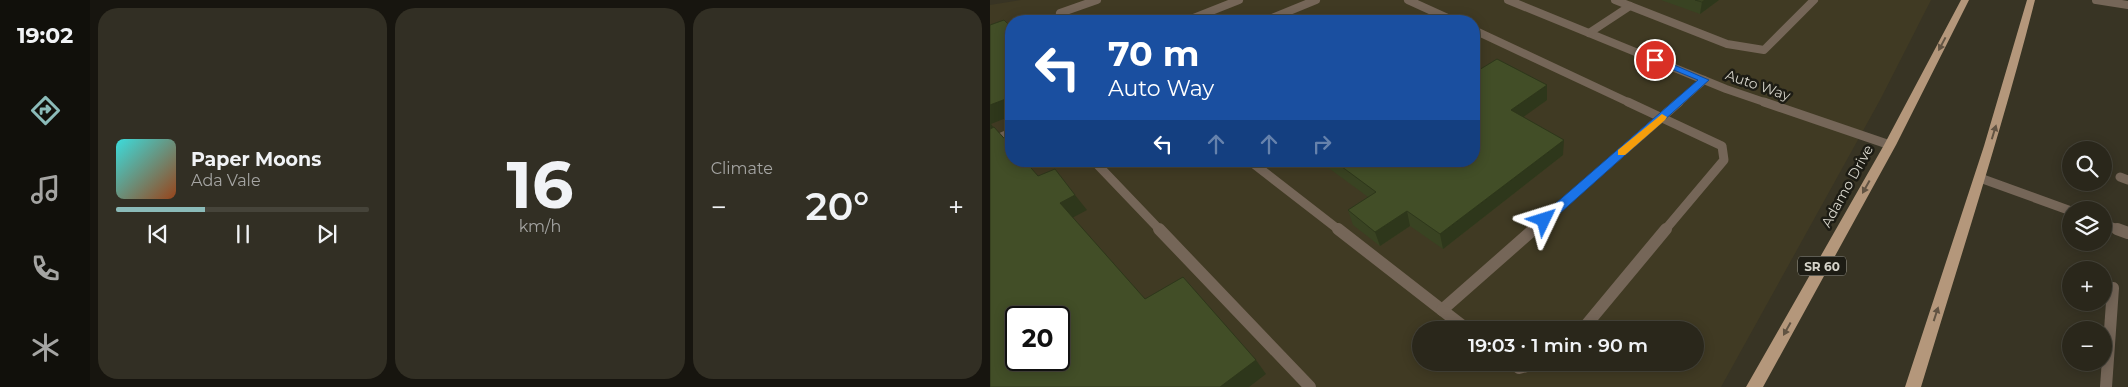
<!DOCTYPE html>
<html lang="en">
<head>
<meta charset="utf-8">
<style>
  body { margin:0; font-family:Montserrat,sans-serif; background:#322f24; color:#f1f3f6; height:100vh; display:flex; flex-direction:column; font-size:19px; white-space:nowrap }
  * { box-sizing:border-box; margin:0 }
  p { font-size:16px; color:#a5a5a3 }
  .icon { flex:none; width:28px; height:28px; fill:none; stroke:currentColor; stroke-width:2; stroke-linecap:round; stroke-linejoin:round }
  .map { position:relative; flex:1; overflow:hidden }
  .panel { display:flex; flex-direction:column; gap:8px; padding:8px; background:#17150f; width:900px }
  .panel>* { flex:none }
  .guide { position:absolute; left:15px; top:15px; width:475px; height:152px; border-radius:20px; box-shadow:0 2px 12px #0003,0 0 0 1px #46443a; background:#1a4fa0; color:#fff; overflow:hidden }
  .controls { position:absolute; left:1072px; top:141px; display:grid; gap:10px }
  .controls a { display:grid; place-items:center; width:50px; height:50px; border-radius:50%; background:#2a271b; box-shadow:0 2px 12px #0003,0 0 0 1px #46443a; font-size:25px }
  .speed { position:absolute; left:15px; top:306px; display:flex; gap:10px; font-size:25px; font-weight:700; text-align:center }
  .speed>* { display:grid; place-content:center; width:65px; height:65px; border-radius:50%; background:#2a271b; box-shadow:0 2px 12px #0003,0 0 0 1px #46443a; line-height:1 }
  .speed .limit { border:2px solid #111; border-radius:8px; background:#fff; color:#111 }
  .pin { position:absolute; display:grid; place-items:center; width:42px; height:42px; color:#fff; margin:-21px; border:2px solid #fff; border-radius:50%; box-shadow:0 1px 5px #0007 }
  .me { position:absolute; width:55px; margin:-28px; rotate:49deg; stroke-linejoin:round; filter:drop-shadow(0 0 4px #0008) }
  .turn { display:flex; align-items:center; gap:18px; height:105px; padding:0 20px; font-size:22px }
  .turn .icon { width:65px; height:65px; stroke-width:2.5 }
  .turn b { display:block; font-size:35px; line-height:42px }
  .lanes { display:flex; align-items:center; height:48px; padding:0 20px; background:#0003; justify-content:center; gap:25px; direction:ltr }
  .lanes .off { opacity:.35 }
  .big { font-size:38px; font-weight:600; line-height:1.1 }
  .panel .widget { flex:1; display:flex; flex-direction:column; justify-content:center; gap:8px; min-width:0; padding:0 18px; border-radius:20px; background:#322f24 }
  .panel .dial { align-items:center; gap:0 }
  .dial b { font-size:65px; line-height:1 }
  .song { display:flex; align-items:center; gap:15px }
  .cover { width:60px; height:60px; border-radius:8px; background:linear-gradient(135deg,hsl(180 70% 55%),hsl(20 70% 35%)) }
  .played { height:5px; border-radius:2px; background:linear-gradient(90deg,#8bbbb9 35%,#46443a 35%) }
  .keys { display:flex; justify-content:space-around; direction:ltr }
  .heat { display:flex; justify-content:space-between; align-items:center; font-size:28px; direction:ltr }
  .panel .tiles { flex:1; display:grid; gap:8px; grid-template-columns:repeat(3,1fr) }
  .trip { position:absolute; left:422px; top:321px; width:292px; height:50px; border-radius:25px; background:#2a271b; box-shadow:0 2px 12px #0003,0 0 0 1px #46443a; font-weight:600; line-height:50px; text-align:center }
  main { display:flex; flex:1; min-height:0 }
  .tabs { display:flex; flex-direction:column; width:90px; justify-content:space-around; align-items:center; background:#11100b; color:#a5a5a3 }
  .tabs .icon { width:35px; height:35px }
  .tabs .selected { color:#8bbbb9 }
  .tabs b { font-size:22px; color:#f1f3f6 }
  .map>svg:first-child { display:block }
  .built { fill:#403a23; fill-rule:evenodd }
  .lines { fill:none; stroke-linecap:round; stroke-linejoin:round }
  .lane-far2 { stroke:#756658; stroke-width:8 }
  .lane-far1 { stroke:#756658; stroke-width:9 }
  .lane { stroke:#756658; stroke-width:12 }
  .primary { fill:#b4977b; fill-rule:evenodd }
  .wall { fill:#394322 }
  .shaded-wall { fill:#2e371b }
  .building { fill:#424e27; stroke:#2e371b; fill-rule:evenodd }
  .oneway { fill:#615342 }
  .route { fill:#1a73e8; stroke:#114b97 }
  .slow { fill:#f59e0b }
  .labels { text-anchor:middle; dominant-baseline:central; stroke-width:5; stroke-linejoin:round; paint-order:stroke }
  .shield { fill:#1d1c14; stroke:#9e9c93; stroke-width:1 }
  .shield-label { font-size:12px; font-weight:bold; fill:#d5d3c9 }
  .street-label { font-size:14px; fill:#d5d3c9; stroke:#1d1c14 }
</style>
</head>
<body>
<main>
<nav class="tabs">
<b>19:02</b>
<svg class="icon selected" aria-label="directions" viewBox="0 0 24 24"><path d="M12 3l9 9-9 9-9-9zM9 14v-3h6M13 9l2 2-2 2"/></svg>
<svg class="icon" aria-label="music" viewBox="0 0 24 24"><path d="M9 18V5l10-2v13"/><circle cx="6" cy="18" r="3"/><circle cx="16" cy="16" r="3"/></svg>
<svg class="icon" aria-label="phone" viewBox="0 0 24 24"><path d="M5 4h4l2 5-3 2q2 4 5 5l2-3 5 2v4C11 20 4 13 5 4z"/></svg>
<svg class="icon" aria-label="climate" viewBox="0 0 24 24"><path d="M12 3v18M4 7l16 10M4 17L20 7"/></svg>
</nav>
<section class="panel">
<div class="tiles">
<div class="widget">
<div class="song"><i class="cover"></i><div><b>Paper Moons</b><p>Ada Vale</p></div></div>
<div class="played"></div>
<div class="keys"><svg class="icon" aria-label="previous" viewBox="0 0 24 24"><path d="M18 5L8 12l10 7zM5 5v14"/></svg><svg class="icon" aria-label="pause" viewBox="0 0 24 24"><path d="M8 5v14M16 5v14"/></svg><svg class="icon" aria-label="next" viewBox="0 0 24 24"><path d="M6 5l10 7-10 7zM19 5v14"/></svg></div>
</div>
<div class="widget dial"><b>16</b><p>km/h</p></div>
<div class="widget"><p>Climate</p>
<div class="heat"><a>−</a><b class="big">20°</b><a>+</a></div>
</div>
</div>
</section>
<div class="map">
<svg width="1138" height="387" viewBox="0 0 1138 387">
  <rect width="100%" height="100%" fill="#383424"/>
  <!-- built -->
  <path class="built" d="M31,0H941L890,100L731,387H0V5ZM21,21H484V161H21ZM26,318H69V360H26ZM431,330H706V362H431Z"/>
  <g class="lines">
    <!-- lane-far2 -->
    <g class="lane-far2">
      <polyline points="418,0 464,21"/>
      <polyline points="518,0 736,89 777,103"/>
      <polyline points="625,0 737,44 774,50 824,0"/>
      <polyline points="1106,0 1138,5"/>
      <polyline points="81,21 70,13 107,0"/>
      <polyline points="196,21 249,0"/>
      <polyline points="275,21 326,0"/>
      <polyline points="484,30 640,103"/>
      <polyline points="599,33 640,6"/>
      <polyline points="688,103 714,80"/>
    </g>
    <!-- lane-far1 -->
    <g class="lane-far1">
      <polyline points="638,102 732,146 734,160 675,230"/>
      <polyline points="774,102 900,145"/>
      <polyline points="0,142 21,133"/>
      <polyline points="104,161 170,230"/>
      <polyline points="260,161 349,230"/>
      <polyline points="1130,177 1138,180"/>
      <polyline points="990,178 1081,211"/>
      <polyline points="1114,224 1130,230"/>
      <polyline points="543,230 689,102"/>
    </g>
    <!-- lane -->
    <g class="lane">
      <polyline points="169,229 320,387"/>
      <polyline points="348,229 452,310 544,229"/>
      <polyline points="1127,229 1138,233"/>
      <polyline points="452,310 478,330"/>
      <polyline points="592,330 676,229"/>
      <polyline points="521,362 529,368 552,362"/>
      <polyline points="1116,387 1123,288"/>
    </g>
    <!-- primary -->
    <g class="primary">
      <polygon points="971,0 979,0 906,145 773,387 756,387 894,145"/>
      <path d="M1037,0H1045C1012,130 970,258 931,387H915L994,146Z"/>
    </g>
  </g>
  <!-- wall -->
  <g class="wall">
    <polygon points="671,0 729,0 710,14"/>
    <polygon points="557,85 557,100 533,117 573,155 453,249 420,226 390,246 363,225 358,210 378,197 329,161 484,161"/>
  </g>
  <!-- shaded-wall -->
  <g class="shaded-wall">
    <polygon points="715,0 729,0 710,14 712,2"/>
    <polygon points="557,85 557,100 522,125 521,110"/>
    <polygon points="21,97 21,116 1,124 7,132 0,135 0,105"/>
    <polygon points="574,140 573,155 453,249 450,234"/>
    <polygon points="85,195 97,210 82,218 70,203"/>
    <polygon points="417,211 420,226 390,246 385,232"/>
    <polygon points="266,360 276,374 259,387 230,387"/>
  </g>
  <!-- building -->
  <g class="building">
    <polygon points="705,0 715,0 712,2"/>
    <polygon points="347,17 356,21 338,21"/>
    <polygon points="14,20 21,27 21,97 0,105 0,25"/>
    <polygon points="507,59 557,85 521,110 574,140 450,234 417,211 385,232 358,210 386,192 344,161 484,161 484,73"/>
    <path d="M4,127L21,146V161H35L48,176L65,169L85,195L70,203L155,299L193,277L266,360L230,387H0V129ZM26,318H69V360H26Z"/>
  </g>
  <!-- one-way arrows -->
  <defs><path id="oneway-solid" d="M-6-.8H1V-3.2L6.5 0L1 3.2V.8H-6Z" transform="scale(1.25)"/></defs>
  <g class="oneway">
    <use href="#oneway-solid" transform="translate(952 44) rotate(118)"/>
    <use href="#oneway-solid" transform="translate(1004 132) rotate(-73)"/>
    <use href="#oneway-solid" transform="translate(876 187) rotate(119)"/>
    <use href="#oneway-solid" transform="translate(946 314) rotate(-72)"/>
    <use href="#oneway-solid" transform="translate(797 329) rotate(119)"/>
  </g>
  <!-- route -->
  <polygon class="route" points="662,58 668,58 719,80 559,223 550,223 550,217 708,80 662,61"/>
  <!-- slow -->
  <polygon class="slow" points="672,114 677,117 675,120 635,155 628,155 628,150"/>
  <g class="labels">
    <!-- shield labels -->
    <rect class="shield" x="808" y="256.5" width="48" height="19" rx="4"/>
    <g class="shield-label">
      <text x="832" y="266">SR 60</text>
    </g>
    <!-- street labels -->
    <g class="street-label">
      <text transform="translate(768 85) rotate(19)">Auto Way</text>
      <text transform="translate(857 186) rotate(-61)">Adamo Drive</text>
    </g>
  </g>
</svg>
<div class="controls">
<a><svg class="icon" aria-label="search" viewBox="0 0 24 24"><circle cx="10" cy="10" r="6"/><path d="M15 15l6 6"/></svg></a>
<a><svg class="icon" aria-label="layers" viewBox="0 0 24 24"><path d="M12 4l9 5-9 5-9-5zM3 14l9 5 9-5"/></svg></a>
<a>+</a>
<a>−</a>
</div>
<div class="speed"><div class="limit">20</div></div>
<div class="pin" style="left:665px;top:60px;background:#d93025"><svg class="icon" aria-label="arrive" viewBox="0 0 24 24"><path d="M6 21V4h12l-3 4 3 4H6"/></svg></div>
<svg class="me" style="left:554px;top:220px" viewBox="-20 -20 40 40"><path d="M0-17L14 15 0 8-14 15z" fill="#1a73e8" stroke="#fff" stroke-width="4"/></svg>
<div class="trip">19:03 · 1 min · 90 m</div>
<div class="guide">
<div class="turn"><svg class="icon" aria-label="left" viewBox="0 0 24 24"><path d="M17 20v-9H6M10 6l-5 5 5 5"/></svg><div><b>70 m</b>Auto Way</div></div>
<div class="lanes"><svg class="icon" aria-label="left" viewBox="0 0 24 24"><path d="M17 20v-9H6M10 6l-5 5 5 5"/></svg><svg class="icon off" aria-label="ahead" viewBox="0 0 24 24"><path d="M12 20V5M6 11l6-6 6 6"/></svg><svg class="icon off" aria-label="ahead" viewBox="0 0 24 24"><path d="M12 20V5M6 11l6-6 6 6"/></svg><svg class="icon off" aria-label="right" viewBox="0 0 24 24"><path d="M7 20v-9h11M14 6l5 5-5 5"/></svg></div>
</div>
</div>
</main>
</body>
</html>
